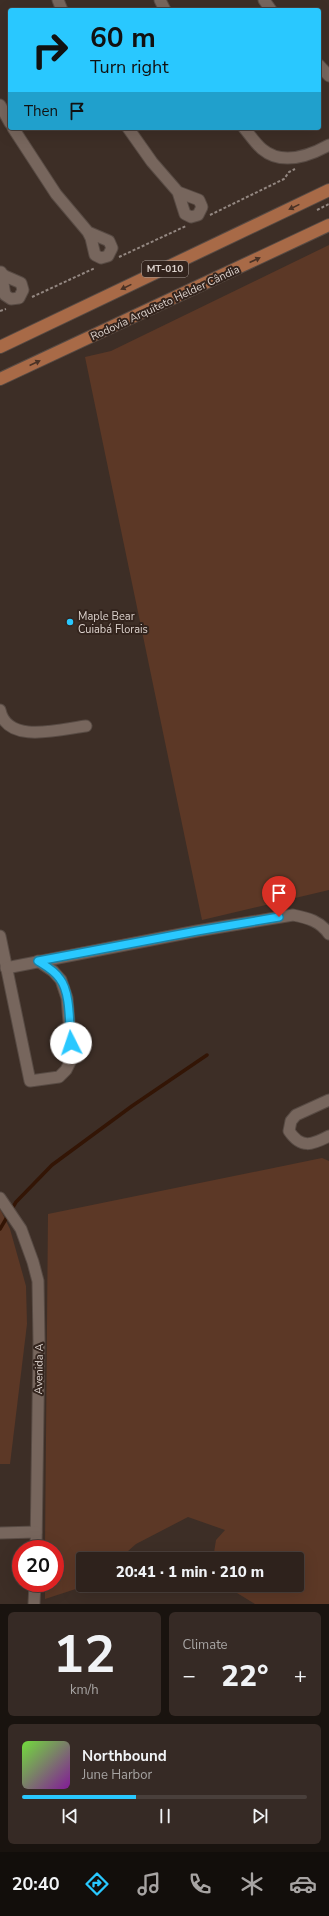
<!DOCTYPE html>
<html lang="en">
<head>
<meta charset="utf-8">
<style>
  body { margin:0; font-family:"Nunito Sans",sans-serif; background:#362a25; color:#f1f3f6; height:100vh; display:flex; flex-direction:column; font-size:15px; white-space:nowrap }
  * { box-sizing:border-box; margin:0 }
  p { font-size:13px; color:#a7a4a3 }
  .icon { flex:none; width:22px; height:22px; fill:none; stroke:currentColor; stroke-width:2; stroke-linecap:round; stroke-linejoin:round }
  .map { position:relative; height:1604px; overflow:hidden }
  .drawer { display:flex; flex-direction:column; gap:8px; padding:8px; background:#19130f; flex:1 }
  .drawer>* { flex:none }
  .banner { position:absolute; left:8px; top:8px; width:313px; height:122px; border-radius:4px; box-shadow:0 4px 16px #0002,0 0 0 1px #493f3b; background:#29c8ff; color:#111; overflow:hidden }
  .speed { position:absolute; left:12px; top:1540px; display:flex; gap:8px; font-size:20px; font-weight:700; text-align:center }
  .speed>* { display:grid; place-content:center; width:52px; height:52px; border-radius:50%; background:#2e221c; box-shadow:0 4px 16px #0002,0 0 0 1px #493f3b; line-height:1 }
  .speed .limit { border:6px solid #d22; background:#fff; color:#111 }
  .pin { position:absolute; display:grid; place-items:center; width:34px; height:34px; color:#fff; margin:-41px -17px; border-radius:50% 50% 50% 0; rotate:-45deg; box-shadow:0 0 4px #0007 }
  .pin .icon { rotate:45deg }
  .me { position:absolute; width:44px; margin:-22px; rotate:356deg; stroke-linejoin:round; filter:drop-shadow(0 0 3px #0008) }
  .turn { display:flex; align-items:center; gap:14px; height:84px; padding:0 16px; font-size:18px }
  .turn .icon { width:52px; height:52px; stroke-width:2.5 }
  .turn b { display:block; font-size:28px; line-height:34px }
  .then { display:flex; align-items:center; height:38px; padding:0 16px; background:#0003; gap:8px; font-size:15px }
  .big { font-size:30px; font-weight:800; line-height:1.1 }
  .drawer .widget { flex:1; display:flex; flex-direction:column; justify-content:center; gap:6px; min-width:0; padding:0 14px; border-radius:6px; background:#362a25 }
  .drawer .dial { align-items:center; gap:0 }
  .dial b { font-size:52px; line-height:1 }
  .song { display:flex; align-items:center; gap:12px }
  .cover { width:48px; height:48px; border-radius:6px; background:linear-gradient(135deg,hsl(100 70% 55%),hsl(290 70% 35%)) }
  .played { height:4px; border-radius:2px; background:linear-gradient(90deg,#29c8ff 40%,#493f3b 40%) }
  .keys { display:flex; justify-content:space-around; direction:ltr }
  .heat { display:flex; justify-content:space-between; align-items:center; font-size:22px; direction:ltr }
  .drawer .tiles { flex:1; display:grid; gap:8px; grid-template-columns:1fr 1fr }
  .widget:last-child { grid-column:span 2 }
  .trip { position:absolute; left:76px; top:1552px; width:228px; height:40px; border-radius:4px; background:#2e221c; box-shadow:0 4px 16px #0002,0 0 0 1px #493f3b; font-weight:800; line-height:40px; text-align:center }
  .tabs { display:flex; height:64px; justify-content:space-around; align-items:center; background:#120e0b; color:#a7a4a3 }
  .tabs .icon { width:28px; height:28px }
  .tabs .on { color:#29c8ff }
  .tabs b { font-size:18px; color:#f1f3f6 }
  .map>svg:first-child { display:block }
  .green { fill:#5c3826 }
  .lines { fill:none; stroke-linecap:round; stroke-linejoin:round }
  .stream { stroke:#331505; stroke-width:3.5 }
  .minor-casing { stroke:#584b44; stroke-width:13 }
  .major-casing { stroke:#584b44; stroke-width:14 }
  .path { stroke:#938781; stroke-width:2; stroke-dasharray:3 2; stroke-linecap:butt }
  .minor { stroke:#77665d; stroke-width:11 }
  .major { stroke:#a86a47; stroke-width:12 }
  .oneway { fill:#4a3225 }
  .route-casing { stroke:#1b82a6; stroke-width:10 }
  .route { stroke:#29c8ff; stroke-width:7 }
  .poi-dot { fill:#29c8ff; stroke:#33241d; stroke-width:1.5 }
  .labels { text-anchor:middle; dominant-baseline:central; stroke-width:4; stroke-linejoin:round; paint-order:stroke }
  .shield { fill:#33241d; stroke:#a99e98; stroke-width:1 }
  .shield-label { font-size:10px; font-weight:bold; fill:#dcd2cd }
  .street-label { font-size:11px; fill:#dcd2cd; stroke:#33241d }
  .poi-label { font-size:11px; fill:#dcd2cd; stroke:#33241d; text-anchor:start }
</style>
</head>
<body>
<div class="map">
<svg width="329" height="1604" viewBox="0 0 329 1604">
  <rect width="100%" height="100%" fill="#3d2e26"/>
  <!-- green -->
  <g class="green">
    <polygon points="329,245 329,890 202,920 85,357 111,351"/>
    <polygon points="322,1158 329,1161 329,1604 255,1604 224,1585 297,1585 297,1559 213,1559 216,1540 225,1530 188,1517 136,1544 119,1559 83,1559 83,1585 88,1585 45,1599 45,1583 55,1583 55,1549 45,1549 48,1214"/>
    <polygon points="0,1209 10,1229 26,1286 27,1324 10,1464 0,1464"/>
  </g>
  <g class="lines">
    <!-- stream -->
    <polyline class="stream" points="0,1229 16,1202 52,1165 132,1106 207,1055"/>
    <defs>
      <g id="minor">
        <polyline points="58,0 62,10"/>
        <polyline points="160,0 165,10"/>
        <polyline points="264,0 271,10"/>
        <polyline points="319,65 329,76"/>
        <polyline points="0,105 10,123"/>
        <polyline points="13,128 56,194 88,232 91,238 95,255 101,258 108,256 112,248 109,241 88,232"/>
        <polyline points="128,128 152,162 178,192 185,214 191,217 198,215 202,207 199,200 178,192"/>
        <path d="M244,128C250,135 255,143 262,149C282,166 309,156 329,145"/>
        <polyline points="0,272 5,276 21,283 23,290 19,298 11,299 5,295 1,272"/>
        <path d="M0,710C7,745 61,729 86,726"/>
        <polyline points="0,936 30,1081 59,1077 66,1070 72,1058 67,998 61,980 53,971 38,961"/>
        <path d="M6,968L197,931L293,915C308,918 320,921 329,934"/>
        <path d="M329,1100L296,1115L291,1121L289,1131C301,1149 312,1145 329,1136"/>
        <polyline points="0,1198 21,1229 33,1262 38,1281 39,1341 36,1549"/>
        <polyline points="0,1533 36,1532"/>
        <polyline points="34,1604 35,1583"/>
      </g>
      <g id="major">
        <polyline points="0,347 329,190"/>
        <polyline points="0,379 329,225"/>
      </g>
    </defs>
    <!-- minor casing -->
    <use href="#minor" class="minor-casing"/>
    <!-- major casing -->
    <use href="#major" class="major-casing"/>
    <!-- path -->
    <g class="path">
      <polyline points="317,210 329,204"/>
      <polyline points="210,215 284,179 289,172 295,169"/>
      <polyline points="119,257 186,226"/>
      <polyline points="32,297 95,268"/>
      <polyline points="0,311 6,309"/>
    </g>
    <!-- minor -->
    <use href="#minor" class="minor"/>
    <!-- major -->
    <use href="#major" class="major"/>
  </g>
  <!-- one-way arrows -->
  <defs><path id="oneway-solid" d="M-6-.8H1V-3.2L6.5 0L1 3.2V.8H-6Z"/></defs>
  <g class="oneway">
    <use href="#oneway-solid" transform="translate(294 207) rotate(154)"/>
    <use href="#oneway-solid" transform="translate(255 260) rotate(-25)"/>
    <use href="#oneway-solid" transform="translate(126 287) rotate(154)"/>
    <use href="#oneway-solid" transform="translate(35 363) rotate(-25)"/>
  </g>
  <g class="lines">
    <defs>
      <path id="route" d="M71,1043C69,1025 71,993 60,979C55,971 46,966 38,961L197,931L279,917"/>
    </defs>
    <!-- route casing -->
    <use href="#route" class="route-casing"/>
    <!-- route -->
    <use href="#route" class="route"/>
  </g>
  <!-- markers -->
  <circle class="poi-dot" cx="70" cy="622" r="4"/>
  <g class="labels">
    <!-- shield labels -->
    <rect class="shield" x="142" y="261" width="46" height="16" rx="3"/>
    <g class="shield-label">
      <text x="165" y="269">MT-010</text>
    </g>
    <!-- street labels -->
    <g class="street-label">
      <text transform="translate(165 303) rotate(-25)">Rodovia Arquiteto Helder Cândia</text>
      <text transform="translate(39 1369) rotate(-89)">Avenida A</text>
    </g>
    <!-- poi labels -->
    <g class="poi-label">
      <text x="78" y="616">Maple Bear<tspan x="78" dy="13">Cuiabá Florais</tspan></text>
    </g>
  </g>
</svg>
<div class="speed"><div class="limit">20</div></div>
<div class="pin" style="left:279px;top:917px;background:#d93025"><svg class="icon" aria-label="arrive" viewBox="0 0 24 24"><path d="M6 21V4h12l-3 4 3 4H6"/></svg></div>
<svg class="me" style="left:71px;top:1043px" viewBox="-20 -20 40 40"><circle r="19" fill="#fff"/><path d="M0-13L10 11 0 6-10 11z" fill="#29c8ff"/></svg>
<div class="trip">20:41 · 1 min · 210 m</div>
<div class="banner">
<div class="turn"><svg class="icon" aria-label="right" viewBox="0 0 24 24"><path d="M7 20v-9h11M14 6l5 5-5 5"/></svg><div><b>60 m</b>Turn right</div></div>
<div class="then">Then<svg class="icon" aria-label="arrive" viewBox="0 0 24 24"><path d="M6 21V4h12l-3 4 3 4H6"/></svg></div>
</div>
</div>
<section class="drawer">
<div class="tiles">
<div class="widget dial"><b>12</b><p>km/h</p></div>
<div class="widget"><p>Climate</p>
<div class="heat"><a>−</a><b class="big">22°</b><a>+</a></div>
</div>
<div class="widget">
<div class="song"><i class="cover"></i><div><b>Northbound</b><p>June Harbor</p></div></div>
<div class="played"></div>
<div class="keys"><svg class="icon" aria-label="previous" viewBox="0 0 24 24"><path d="M18 5L8 12l10 7zM5 5v14"/></svg><svg class="icon" aria-label="pause" viewBox="0 0 24 24"><path d="M8 5v14M16 5v14"/></svg><svg class="icon" aria-label="next" viewBox="0 0 24 24"><path d="M6 5l10 7-10 7zM19 5v14"/></svg></div>
</div>
</div>
</section>
<nav class="tabs">
<b>20:40</b>
<svg class="icon on" aria-label="directions" viewBox="0 0 24 24"><path d="M12 3l9 9-9 9-9-9zM9 14v-3h6M13 9l2 2-2 2"/></svg>
<svg class="icon" aria-label="music" viewBox="0 0 24 24"><path d="M9 18V5l10-2v13"/><circle cx="6" cy="18" r="3"/><circle cx="16" cy="16" r="3"/></svg>
<svg class="icon" aria-label="phone" viewBox="0 0 24 24"><path d="M5 4h4l2 5-3 2q2 4 5 5l2-3 5 2v4C11 20 4 13 5 4z"/></svg>
<svg class="icon" aria-label="climate" viewBox="0 0 24 24"><path d="M12 3v18M4 7l16 10M4 17L20 7"/></svg>
<svg class="icon" aria-label="car" viewBox="0 0 24 24"><path d="M5 17H2v-5l4-1 3-4h7l3 4 3 1v5h-3M9 17h6M6 11h13"/><circle cx="7" cy="17" r="2"/><circle cx="17" cy="17" r="2"/></svg>
</nav>
</body>
</html>
